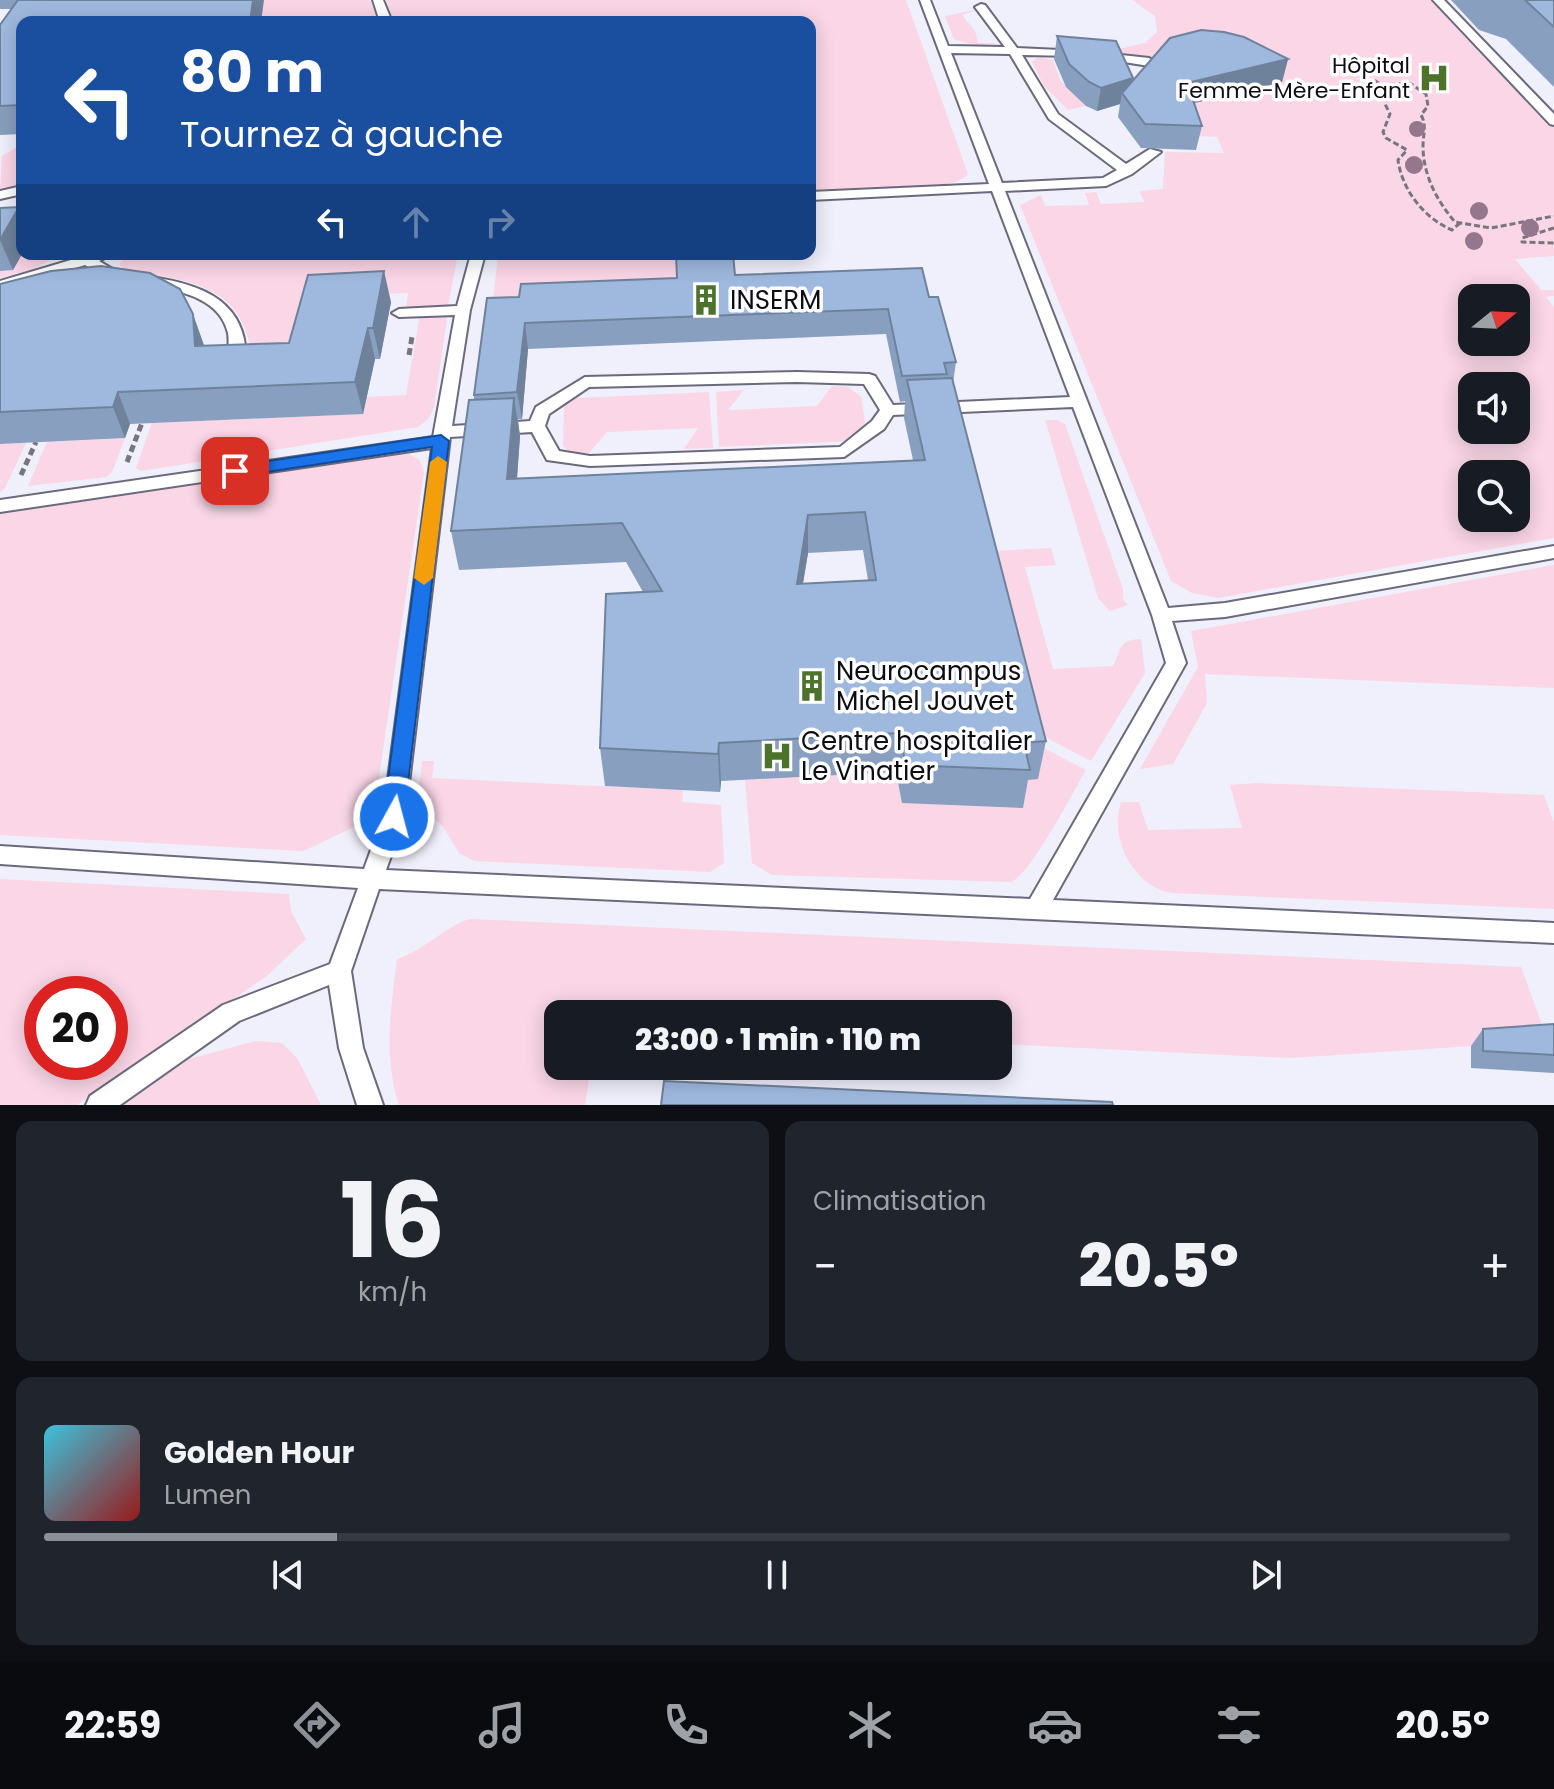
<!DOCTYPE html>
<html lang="fr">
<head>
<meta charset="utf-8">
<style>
  body { margin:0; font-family:Poppins,sans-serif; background:#20242c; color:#f1f3f6; height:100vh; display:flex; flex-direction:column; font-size:30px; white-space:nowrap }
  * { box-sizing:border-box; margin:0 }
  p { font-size:26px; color:#9ea1a6 }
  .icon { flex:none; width:44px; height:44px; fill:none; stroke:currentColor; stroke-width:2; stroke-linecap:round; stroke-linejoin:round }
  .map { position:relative; height:1105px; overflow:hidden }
  .panel { display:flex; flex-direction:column; gap:16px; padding:16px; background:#0d0f14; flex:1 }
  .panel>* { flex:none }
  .guide { position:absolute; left:16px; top:16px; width:800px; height:244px; border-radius:16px; box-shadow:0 4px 20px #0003; background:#1a4fa0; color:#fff; overflow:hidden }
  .needle { width:52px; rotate:72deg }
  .controls { position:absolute; left:1458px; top:284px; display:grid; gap:16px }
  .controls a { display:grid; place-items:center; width:72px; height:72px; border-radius:16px; background:#171b24; box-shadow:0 4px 20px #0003; font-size:40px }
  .speed { position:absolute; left:24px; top:976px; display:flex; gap:16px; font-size:40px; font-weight:700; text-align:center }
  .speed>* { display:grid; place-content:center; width:104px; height:104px; border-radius:50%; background:#171b24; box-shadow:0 4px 20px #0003; line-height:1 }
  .speed .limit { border:12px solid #d22; background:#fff; color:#111 }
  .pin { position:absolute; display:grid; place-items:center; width:68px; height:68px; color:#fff; margin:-34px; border-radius:16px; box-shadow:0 4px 12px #0006 }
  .me { position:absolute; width:88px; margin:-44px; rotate:7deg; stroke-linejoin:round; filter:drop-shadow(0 0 6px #0008) }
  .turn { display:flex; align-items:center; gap:28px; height:168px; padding:0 32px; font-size:36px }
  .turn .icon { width:104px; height:104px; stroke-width:2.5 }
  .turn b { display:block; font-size:56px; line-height:68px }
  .lanes { display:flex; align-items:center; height:76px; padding:0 32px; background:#0003; justify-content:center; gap:40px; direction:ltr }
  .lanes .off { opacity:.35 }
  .big { font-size:60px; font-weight:800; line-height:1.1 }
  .panel .card { flex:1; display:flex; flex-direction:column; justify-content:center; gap:12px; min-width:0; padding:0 28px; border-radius:16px; background:#20242c }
  .panel .dial { align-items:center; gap:0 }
  .dial b { font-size:104px; line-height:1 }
  .song { display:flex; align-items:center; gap:24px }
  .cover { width:96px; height:96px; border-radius:12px; background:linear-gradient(135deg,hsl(190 70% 55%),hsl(0 70% 35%)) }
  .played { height:8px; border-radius:4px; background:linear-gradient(90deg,#8c9099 20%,#363941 20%) }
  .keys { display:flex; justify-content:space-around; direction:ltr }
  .heat { display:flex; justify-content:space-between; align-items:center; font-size:44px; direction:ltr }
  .panel .tiles { flex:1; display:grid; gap:16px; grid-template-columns:1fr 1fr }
  .card:last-child { grid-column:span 2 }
  .trip { position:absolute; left:544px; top:1000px; width:468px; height:80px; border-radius:16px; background:#171b24; box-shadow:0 4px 20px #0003; font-weight:800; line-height:80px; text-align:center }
  .tab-bar { display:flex; height:128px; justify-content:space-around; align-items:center; background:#090b0e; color:#9ea1a6 }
  .tab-bar .icon { width:56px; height:56px }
  .tab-bar .current { color:#8c9099 }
  .tab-bar b { font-size:36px; color:#f1f3f6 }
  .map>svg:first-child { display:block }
  .green { fill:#fad6e6; fill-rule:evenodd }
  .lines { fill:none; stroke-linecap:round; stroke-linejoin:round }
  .lane-casing { stroke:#6a6a7c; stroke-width:4 }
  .path-far1 { stroke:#77767f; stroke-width:3; stroke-dasharray:6 3; stroke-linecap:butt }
  .path { stroke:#77767f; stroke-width:5; stroke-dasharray:7 4; stroke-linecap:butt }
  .lane { fill:#fff; fill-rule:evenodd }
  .tree { fill:#95778d }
  .wall { fill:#899fbf; fill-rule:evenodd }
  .shaded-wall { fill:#6f829b }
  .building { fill:#9fb9de; stroke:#6f829b; stroke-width:2; fill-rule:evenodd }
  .route { fill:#1a73e8; stroke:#114b97; stroke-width:2 }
  .slow { fill:#f59e0b }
  .labels { text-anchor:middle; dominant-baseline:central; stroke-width:7; stroke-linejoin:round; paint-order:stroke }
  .far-poi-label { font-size:22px; fill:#0c0c12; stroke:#fefefe; text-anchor:end }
  .poi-label { font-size:26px; fill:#0c0c12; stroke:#fefefe; text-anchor:start }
</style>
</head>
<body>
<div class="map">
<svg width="1554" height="1105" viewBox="0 0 1554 1105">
  <rect width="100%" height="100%" fill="#f0effc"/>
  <!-- green -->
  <g class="green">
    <polygon points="236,0 370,0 378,22 256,22"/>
    <path d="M386,0H906L968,174C953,195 839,192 810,194V22H394Z"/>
    <path d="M1132,0H1436L1554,124V256L1515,259L1541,290H1554V296L1546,297L1554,307V538L1218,598L1192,593L1171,581L1020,205L1041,195L1045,206L1089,205L1085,193L1096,192L1101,204L1145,202L1139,191L1163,189L1165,152L1224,153L1217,137L1198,136L1197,112L1165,61L1124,56L1114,50L1145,43L1157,32L1155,16ZM1472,298H1516V342H1472ZM1472,386H1516V430H1472ZM1472,474H1516V518H1472Z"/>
    <polygon points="980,9 962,15 975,31 978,43 997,43 976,46 954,39 945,16"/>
    <polygon points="1038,57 1053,60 1060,80 1086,106 1068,110 1044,86 1032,62"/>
    <polygon points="22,144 22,185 0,189 2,156"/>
    <polygon points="22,254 56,254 57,257 31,270 0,278 0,271"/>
    <path d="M129,254L157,256L458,254L448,306L406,310L408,293L352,295L298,354L250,346C238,281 178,279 124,270L119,264Z"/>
    <polygon points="498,254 683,254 684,278 492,310"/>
    <polygon points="420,315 443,315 447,319 434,407 429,418 418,427 141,471 136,468 152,423 362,414 366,397 406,395"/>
    <polygon points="832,386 848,387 861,397 866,428 855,441 719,447 716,392 744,390 728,410 817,406"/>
    <polygon points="709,392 713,448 684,449 698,428 607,432 589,453 570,452 563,446 564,406 577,398"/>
    <polygon points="1045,420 1057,420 1065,424 1123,589 1123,599 1128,605 1110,611 1098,598"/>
    <polygon points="125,438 112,472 106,477 28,486 47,442"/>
    <polygon points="26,443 5,488 0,492 0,444"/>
    <polygon points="406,453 420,460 424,472 374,811 354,827 303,851 0,835 0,514"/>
    <path d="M1051,548L1056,565L1025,567L1053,669L1113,666C1122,649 1118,640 1141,639L1145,673L1091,761L1041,735L994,551Z"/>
    <polygon points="1554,565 1554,688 1205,674 1207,703 1173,764 1140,769 1198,667 1191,631"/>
    <path d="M1028,740L1086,770C1071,795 1033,871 1011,882L772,875L752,863L745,780L896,772Z"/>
    <polygon points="422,761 434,761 432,778 683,790 682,802 721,805 724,863 710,872 474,861 459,853 444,828 424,809 419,789"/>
    <path d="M1256,783L1544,795L1554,822V909L1171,893C1133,885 1109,839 1121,802H1139L1148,830L1242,828L1230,785Z"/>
    <path d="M0,879L289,894L291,911L306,939L267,976L77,1105H0ZM42,994H110V1062H42Z"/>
    <path d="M471,919L1521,967L1548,1041L1290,1058L998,1044V1014H558V1066H591L585,1105H399C383,1055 391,1009 397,959C422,952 453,921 471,919Z"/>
    <polygon points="256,1041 282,1043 297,1058 321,1105 120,1105 185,1060"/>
  </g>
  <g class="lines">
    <defs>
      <g id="lane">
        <polygon points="373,0 383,0 392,22 380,22"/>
        <path d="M920,0H930L948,46L1005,47L975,7L981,4L985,5L1017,48L1081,51V55L1077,56L1022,55L1058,114L1126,164L1150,149L1161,152L1132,174L1106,186L1005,191L1168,608L1225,603L1554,546V558L1225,617L1172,621L1186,663L1053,900L1554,923V943L379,889L351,971L363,1048L383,1105H357L339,1048L329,985L239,1021L120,1105H86L90,1096L223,1005L330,964L358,888L0,864V846L364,869L383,817L432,448L0,512V500L433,437L455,315L399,317L392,313L399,309L457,306L471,254H485L470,310L452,426L530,421L536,407L585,377L797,372L869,374L875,376L893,405L1070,397L992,191L810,200V192L989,184ZM951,53L1010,54L1049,119L1117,170L1103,178L1002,183ZM797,382L864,384L880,410L872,421L840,447L590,456L559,451L545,426L549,414L589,387ZM1073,407L1152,615L1166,663L1030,899L386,870L405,817L450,437L532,432L547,460L590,466L844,457L884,429L893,415Z"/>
        <polygon points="1433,0 1444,0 1554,114 1554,125 1550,124"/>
        <polygon points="1103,53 1149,58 1155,62 1149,66 1099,58 1097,56"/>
        <polygon points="22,186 22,194 0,199 0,191"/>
        <polygon points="91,254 113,254 99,261 121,274 121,280 111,280 85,265 0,290 0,281"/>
        <path d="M145,276C186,282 234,292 244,339C246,349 245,360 242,369H230C226,359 230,345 228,333C219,294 171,290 140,283L138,280Z"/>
      </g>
    </defs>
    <!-- lane casing -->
    <use href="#lane" class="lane-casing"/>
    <!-- path-far1 -->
    <g class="path-far1">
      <path d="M1460,223L1452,230C1424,218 1402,190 1398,160L1407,150L1386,138L1383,132L1390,114L1385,104L1390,84H1411L1426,94L1428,106L1421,115C1427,125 1423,135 1423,146C1423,175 1437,201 1455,222L1491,228L1554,216"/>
      <polyline points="1554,228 1522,238 1522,242 1554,243"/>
    </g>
    <!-- path -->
    <g class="path">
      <polyline points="409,355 412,337"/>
      <polyline points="127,462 142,423"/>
      <polyline points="21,475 36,442"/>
    </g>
    <!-- lane -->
    <use href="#lane" class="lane"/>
  </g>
  <!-- trees -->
  <g class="tree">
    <circle cx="1373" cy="87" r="8"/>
    <circle cx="1417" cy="129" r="8"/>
    <circle cx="1414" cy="165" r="9"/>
    <circle cx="1479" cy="211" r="9"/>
    <circle cx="1530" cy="228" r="9"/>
    <circle cx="1474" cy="241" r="9"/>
  </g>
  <!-- wall -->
  <g class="wall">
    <polygon points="0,0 264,0 22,22 22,134 0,135 0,25 11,9 0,9"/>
    <polygon points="1451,0 1554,0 1554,87 1506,39 1479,30"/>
    <polygon points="1057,36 1133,78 1132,81 1288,59 1282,82 1194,103 1202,126 1196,150 1141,148 1118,117 1120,104 1097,111 1086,106 1066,87 1054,59"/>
    <polygon points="19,207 22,214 22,254 13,270 0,271 0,208"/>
    <path d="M735,275L929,297L956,362L953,383L1046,741L1038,779L1028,780L1023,808L902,803L896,772L721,781L720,792L605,786L600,748L643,592L626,562L459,570L451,531L474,400V395L519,297L677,278ZM886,334L900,402L905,401L904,418L913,460L517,479L520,436L518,419H522L528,349ZM863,550L868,580L803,584L808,553Z"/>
    <polygon points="0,284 204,346 289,343 391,302 380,359 375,359 363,414 130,424 125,438 0,444"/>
    <polygon points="1554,1024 1554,1073 1471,1068 1471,1046 1483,1029"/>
  </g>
  <!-- shaded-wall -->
  <g class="shaded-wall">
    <polygon points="253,0 264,0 261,22 250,22"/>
    <polygon points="1288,59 1282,82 1182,106 1187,83"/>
    <polygon points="1133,78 1129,102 1122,93 1120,104 1097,111 1101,88"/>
    <polygon points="19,207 22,214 22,254 13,270 0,240"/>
    <polygon points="384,271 391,302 380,359 373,328"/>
    <polygon points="193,314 204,345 206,378 195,346"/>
    <polygon points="525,323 528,349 522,419 517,392"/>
    <polygon points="368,328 375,359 363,414 355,382"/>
    <polygon points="118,392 130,424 125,438 113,407"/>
    <polygon points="514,398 520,436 514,518 507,479"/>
    <polygon points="808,515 808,553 796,623 797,584"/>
    <polygon points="719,743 721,781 720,792 718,754"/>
  </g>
  <!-- building -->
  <g class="building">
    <polygon points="18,0 253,0 250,22 22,22 22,105 0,106 0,25"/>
    <polygon points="1525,0 1554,0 1554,27"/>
    <polygon points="1201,30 1224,32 1244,37 1288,59 1187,83 1202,126 1145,124 1122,93 1170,38"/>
    <polygon points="1057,36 1116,41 1133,78 1101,88 1089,82 1069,64"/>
    <polygon points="19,207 0,240 0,208"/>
    <polygon points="676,254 733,254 735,275 922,268 929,297 938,297 956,362 944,363 947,374 902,376 888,309 525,323 517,392 474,395 487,298 519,297 521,284 677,278"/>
    <polygon points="101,266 150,273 180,289 193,314 195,346 289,343 308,275 384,271 373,328 368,328 355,382 118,392 113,407 0,412 0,284 51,271"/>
    <path d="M952,378L1046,741L1024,743L1030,770L906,765L899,733L719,743L718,754L600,748L606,594L662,591L622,523L451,531L469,400L514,398L507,479L925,460L907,380ZM865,512L876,580L797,584L808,515Z"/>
    <polygon points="1554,1024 1554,1055 1483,1051 1483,1029"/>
    <polygon points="664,1081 1112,1102 1113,1105 661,1105"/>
  </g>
  <!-- route -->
  <polygon class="route" points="441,435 449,441 404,817 401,823 386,823 383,817 432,447 235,477 226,471 235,466"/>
  <!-- slow -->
  <polygon class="slow" points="438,456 447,462 433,578 424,585 414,578 430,462"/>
  <!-- icons -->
  <defs>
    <symbol id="hospital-bare" viewBox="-9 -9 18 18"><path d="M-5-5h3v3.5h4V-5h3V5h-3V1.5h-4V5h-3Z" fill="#4d722c" stroke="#fefefe" stroke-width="2.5" paint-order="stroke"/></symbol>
    <symbol id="building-bare" viewBox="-9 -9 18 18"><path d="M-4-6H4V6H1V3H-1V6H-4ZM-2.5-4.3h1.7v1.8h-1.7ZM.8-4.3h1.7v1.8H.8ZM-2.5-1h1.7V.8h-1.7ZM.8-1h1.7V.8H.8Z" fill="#4d722c" stroke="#fefefe" stroke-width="2.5" paint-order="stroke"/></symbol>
  </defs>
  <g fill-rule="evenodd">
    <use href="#hospital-bare" x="1412" y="56" width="44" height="44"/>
    <use href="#building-bare" x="684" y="278" width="44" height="44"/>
    <use href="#building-bare" x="790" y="664" width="44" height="44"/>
    <use href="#hospital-bare" x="755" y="734" width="44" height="44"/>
  </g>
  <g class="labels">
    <!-- far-poi labels -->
    <g class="far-poi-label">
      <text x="1410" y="65">Hôpital<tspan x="1410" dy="25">Femme-Mère-Enfant</tspan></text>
    </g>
    <!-- poi labels -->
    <g class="poi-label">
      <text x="730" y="300">INSERM</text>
      <text x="836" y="671">Neurocampus<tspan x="836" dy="30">Michel Jouvet</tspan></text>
      <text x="801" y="741">Centre hospitalier<tspan x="801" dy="30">Le Vinatier</tspan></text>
    </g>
  </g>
</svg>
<div class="controls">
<a><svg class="needle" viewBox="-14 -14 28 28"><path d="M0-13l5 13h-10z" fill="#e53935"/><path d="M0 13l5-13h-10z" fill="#9ea1a6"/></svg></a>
<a><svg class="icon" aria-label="sound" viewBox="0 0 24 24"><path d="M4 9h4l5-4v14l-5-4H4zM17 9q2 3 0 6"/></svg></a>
<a><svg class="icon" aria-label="search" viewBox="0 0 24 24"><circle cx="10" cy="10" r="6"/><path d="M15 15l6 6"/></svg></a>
</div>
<div class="speed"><div class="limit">20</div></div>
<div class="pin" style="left:235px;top:471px;background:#d93025"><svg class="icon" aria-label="arrive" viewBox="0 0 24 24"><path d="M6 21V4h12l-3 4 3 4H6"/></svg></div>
<svg class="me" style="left:394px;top:817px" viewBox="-20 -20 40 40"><circle r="17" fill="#1a73e8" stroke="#fff" stroke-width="3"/><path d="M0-11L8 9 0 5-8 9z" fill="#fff"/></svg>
<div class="trip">23:00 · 1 min · 110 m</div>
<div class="guide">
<div class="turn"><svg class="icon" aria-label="left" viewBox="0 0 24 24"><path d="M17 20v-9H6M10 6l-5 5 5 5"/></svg><div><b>80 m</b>Tournez à gauche</div></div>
<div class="lanes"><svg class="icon" aria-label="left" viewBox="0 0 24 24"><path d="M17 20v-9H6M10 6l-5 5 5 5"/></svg><svg class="icon off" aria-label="ahead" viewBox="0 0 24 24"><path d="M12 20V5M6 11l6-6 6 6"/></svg><svg class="icon off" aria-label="right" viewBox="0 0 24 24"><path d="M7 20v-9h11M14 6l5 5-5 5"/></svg></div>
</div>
</div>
<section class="panel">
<div class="tiles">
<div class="card dial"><b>16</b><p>km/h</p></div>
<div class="card"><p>Climatisation</p>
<div class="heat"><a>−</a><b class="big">20.5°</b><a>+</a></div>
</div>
<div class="card">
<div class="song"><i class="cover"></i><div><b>Golden Hour</b><p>Lumen</p></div></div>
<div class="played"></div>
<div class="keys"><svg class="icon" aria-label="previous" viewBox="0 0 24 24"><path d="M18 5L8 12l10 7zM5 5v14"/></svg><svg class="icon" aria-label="pause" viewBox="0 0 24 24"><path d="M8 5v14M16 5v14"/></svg><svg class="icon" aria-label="next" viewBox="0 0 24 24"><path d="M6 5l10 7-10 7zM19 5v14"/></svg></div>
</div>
</div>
</section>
<nav class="tab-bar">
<b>22:59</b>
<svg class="icon current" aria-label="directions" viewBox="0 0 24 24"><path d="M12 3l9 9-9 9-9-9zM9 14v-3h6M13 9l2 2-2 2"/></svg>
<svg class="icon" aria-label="music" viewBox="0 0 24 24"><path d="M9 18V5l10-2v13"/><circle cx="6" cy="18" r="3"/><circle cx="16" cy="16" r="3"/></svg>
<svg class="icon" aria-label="phone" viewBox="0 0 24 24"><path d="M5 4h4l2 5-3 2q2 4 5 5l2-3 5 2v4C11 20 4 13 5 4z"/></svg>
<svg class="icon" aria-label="climate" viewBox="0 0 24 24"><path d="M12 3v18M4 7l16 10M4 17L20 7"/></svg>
<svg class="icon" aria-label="car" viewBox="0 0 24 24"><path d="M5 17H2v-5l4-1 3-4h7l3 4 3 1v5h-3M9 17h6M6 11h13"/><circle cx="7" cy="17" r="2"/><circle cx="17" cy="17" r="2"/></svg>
<svg class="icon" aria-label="filters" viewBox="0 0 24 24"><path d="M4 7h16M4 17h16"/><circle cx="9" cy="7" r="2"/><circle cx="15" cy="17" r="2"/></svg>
<b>20.5°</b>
</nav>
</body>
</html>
